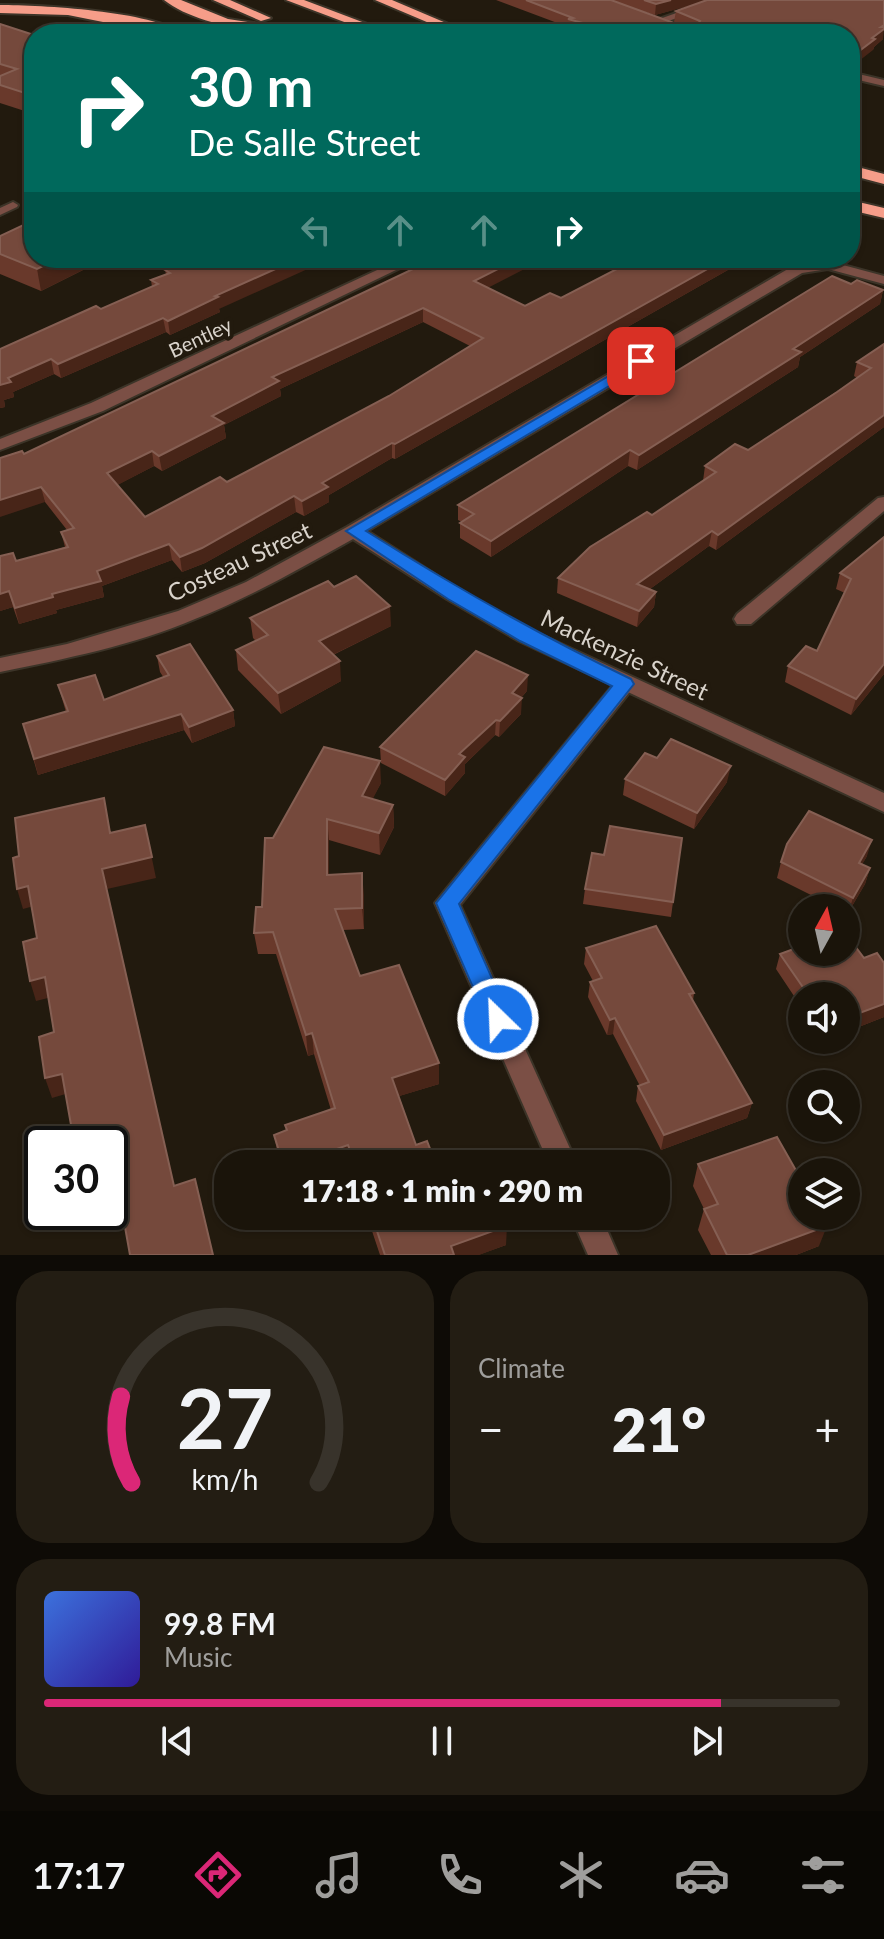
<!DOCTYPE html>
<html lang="en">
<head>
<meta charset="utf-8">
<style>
  body { margin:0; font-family:Lato,sans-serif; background:#231d13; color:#f1f3f6; height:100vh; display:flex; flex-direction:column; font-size:30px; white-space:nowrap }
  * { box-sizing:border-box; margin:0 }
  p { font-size:26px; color:#9f9e9c }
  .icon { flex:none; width:44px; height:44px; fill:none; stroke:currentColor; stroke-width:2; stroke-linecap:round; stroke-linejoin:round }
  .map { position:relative; height:1255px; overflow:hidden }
  .details { display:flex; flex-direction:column; gap:16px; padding:16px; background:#0e0b06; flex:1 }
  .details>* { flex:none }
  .top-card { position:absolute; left:24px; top:24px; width:836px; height:244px; border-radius:32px; box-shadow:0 2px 6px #0004,0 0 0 2px #38332b; background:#00695c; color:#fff; overflow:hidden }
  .needle { width:52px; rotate:8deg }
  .controls { position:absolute; left:788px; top:894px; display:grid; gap:16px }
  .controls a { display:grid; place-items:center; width:72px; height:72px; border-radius:50%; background:#1a140a; box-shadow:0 2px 6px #0004,0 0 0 2px #38332b; font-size:40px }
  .speed { position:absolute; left:24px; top:1126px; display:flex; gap:16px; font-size:40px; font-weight:700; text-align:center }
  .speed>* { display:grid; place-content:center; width:104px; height:104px; border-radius:50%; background:#1a140a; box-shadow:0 2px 6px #0004,0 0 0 2px #38332b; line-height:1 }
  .speed .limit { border:4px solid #111; border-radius:12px; background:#fff; color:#111 }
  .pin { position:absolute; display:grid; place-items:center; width:68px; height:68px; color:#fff; margin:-34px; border-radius:16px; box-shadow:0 4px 12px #0006 }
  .me { position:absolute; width:88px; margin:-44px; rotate:336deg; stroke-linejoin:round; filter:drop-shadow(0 0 6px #0008) }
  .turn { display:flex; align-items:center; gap:28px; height:168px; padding:0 32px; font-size:36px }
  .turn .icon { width:104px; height:104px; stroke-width:2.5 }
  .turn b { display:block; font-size:56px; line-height:68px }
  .lanes { display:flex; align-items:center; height:76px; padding:0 32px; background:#0003; justify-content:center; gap:40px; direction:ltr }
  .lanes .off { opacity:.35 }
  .big { font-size:60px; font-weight:800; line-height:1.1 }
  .details .card { flex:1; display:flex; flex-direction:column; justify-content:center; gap:12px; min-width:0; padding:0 28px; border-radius:32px; background:#231d13 }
  .details .dial { align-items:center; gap:0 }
  .dial svg { height:208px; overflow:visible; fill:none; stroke:#38332b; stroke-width:7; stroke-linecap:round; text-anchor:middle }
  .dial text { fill:#f1f3f6; stroke:none }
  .song { display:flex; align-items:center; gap:24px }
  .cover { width:96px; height:96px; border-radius:12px; background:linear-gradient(135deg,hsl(220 70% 55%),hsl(250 70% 35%)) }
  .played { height:8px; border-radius:4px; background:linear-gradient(90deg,#db2777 85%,#38332b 85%) }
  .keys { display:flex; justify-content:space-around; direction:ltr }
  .heat { display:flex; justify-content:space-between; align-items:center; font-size:44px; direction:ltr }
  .details .tiles { flex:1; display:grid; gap:16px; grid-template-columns:1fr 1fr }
  .card:last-child { grid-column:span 2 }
  .trip { position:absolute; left:214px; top:1150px; width:456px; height:80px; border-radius:32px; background:#1a140a; box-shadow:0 2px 6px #0004,0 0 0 2px #38332b; font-weight:800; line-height:80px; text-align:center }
  .tabs { display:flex; height:128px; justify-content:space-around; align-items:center; background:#0a0804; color:#9f9e9c }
  .tabs .icon { width:56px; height:56px }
  .tabs .on { color:#db2777 }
  .tabs b { font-size:36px; color:#f1f3f6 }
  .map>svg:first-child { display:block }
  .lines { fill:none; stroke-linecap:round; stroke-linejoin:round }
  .service-casing { stroke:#3c3428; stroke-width:4 }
  .minor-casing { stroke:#3c3428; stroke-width:4 }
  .tertiary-casing { stroke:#3c3428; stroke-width:4 }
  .motorway-casing { stroke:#3c3428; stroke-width:4 }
  .service { fill:#7b4f45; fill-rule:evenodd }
  .minor { fill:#7b4f45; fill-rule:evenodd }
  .tertiary { fill:#7b4f45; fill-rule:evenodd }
  .motorway { fill:#f69d89; fill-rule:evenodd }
  .wall { fill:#69392b; fill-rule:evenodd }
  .shaded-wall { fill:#482518 }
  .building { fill:#75493c; stroke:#855f53; stroke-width:2; fill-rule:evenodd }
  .route { fill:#1a73e8; stroke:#114b97; stroke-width:2 }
  .labels { text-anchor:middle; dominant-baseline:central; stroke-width:8; stroke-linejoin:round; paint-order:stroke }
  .far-street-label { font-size:20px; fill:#d9d3cb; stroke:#221a0e }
  .street-label { font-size:24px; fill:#d9d3cb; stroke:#221a0e }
</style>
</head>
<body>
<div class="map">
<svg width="884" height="1255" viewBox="0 0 884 1255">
  <rect width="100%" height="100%" fill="#221a0e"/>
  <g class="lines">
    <defs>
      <polygon id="service" points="13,202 18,205 17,207 0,215 0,208"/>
      <g id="minor">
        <polygon points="713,0 728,0 660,24 651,22"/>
        <polygon points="850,72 884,80 884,86 850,78"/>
        <polygon points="403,258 421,258 103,411 0,450 0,439 91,403"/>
        <polygon points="884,497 884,511 751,624 737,624 734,619 737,614 878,498"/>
        <polygon points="625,677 632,679 635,684 632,689 460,905 577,1164 549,1164 435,903 618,679"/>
        <polygon points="571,1216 601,1216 618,1255 588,1255"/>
      </g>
      <path id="tertiary" d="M828,261L884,276V284L828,269L802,273L367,531L461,591L533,631L884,793V812L519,641L447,599L353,539C301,568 250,597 195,619C134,645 65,659 0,672V658L67,644L178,611L246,582L347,527L793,266Z"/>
      <g id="motorway">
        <path d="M164,0H181L228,19L299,30L305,34C264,34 197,26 164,0Z"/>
        <polygon points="213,0 230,0 271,18 261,21"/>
        <polygon points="286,0 304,0 394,34 376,34"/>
        <polygon points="375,0 392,0 472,34 455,34"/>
        <path d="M0,5C40,5 153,11 183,34H163L68,15L0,13Z"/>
        <polygon points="850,165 884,174 884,184 850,175"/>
        <polygon points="850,200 884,208 884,218 850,210"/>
      </g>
    </defs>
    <!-- service casing -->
    <use href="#service" class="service-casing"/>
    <!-- minor casing -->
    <use href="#minor" class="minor-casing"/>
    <!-- tertiary casing -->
    <use href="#tertiary" class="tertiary-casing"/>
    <!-- motorway casing -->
    <use href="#motorway" class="motorway-casing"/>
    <!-- service -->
    <use href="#service" class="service"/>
    <!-- minor -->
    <use href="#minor" class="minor"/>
    <!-- tertiary -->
    <use href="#tertiary" class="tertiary"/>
    <!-- motorway -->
    <use href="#motorway" class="motorway"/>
  </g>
  <!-- wall -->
  <g class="wall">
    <path d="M496,0H884L883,39L874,47L873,50L850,34H580L567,30L568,27ZM694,4L676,11L674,22L682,26L635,9L655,15Z"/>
    <polygon points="0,24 34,35 34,114 0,103"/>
    <polygon points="0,236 34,258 107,258 41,291 0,274"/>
    <path d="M436,258L488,288L525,306L561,298L634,260V258H749L395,459L392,458L329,495V502L304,516L296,512L205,563L182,572L172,560L102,586L104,597L56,610L57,613L19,624L13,607L0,611L16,561L65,547L61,532L67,530L45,502L24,454ZM423,322L470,346L389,396L227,482L145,517L117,485L154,466L162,471L226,438L224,425L281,396L280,389Z"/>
    <polygon points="165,270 219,309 220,312 170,335 166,332 61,378 54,374 13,392 14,397 4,400 5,407 0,408 0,349 101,309 152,287 151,280 166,274"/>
    <polygon points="851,284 883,290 880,304 800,357 798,367 637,470 628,466 491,557 460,538 460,523 462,522 458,520 458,505"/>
    <polygon points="884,344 884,427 716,550 709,546 650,589 656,592 654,607 637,627 557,593 558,578 703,481 705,466 748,450 857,378 854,376 857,362"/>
    <polygon points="884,537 884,674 851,715 785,682 788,666 817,651 845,593 836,589 840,573"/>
    <polygon points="334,587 391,626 333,655 341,681 281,714 238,670 236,650 256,641 253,638 250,618"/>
    <polygon points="157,656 233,710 235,726 192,743 184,730 38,775 23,724 66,712 58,685 104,700 164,678 160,672"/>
    <polygon points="527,691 521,698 521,714 499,737 495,735 465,764 465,773 445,796 381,763 380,747"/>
    <polygon points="657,758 727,782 694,829 623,795 625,779"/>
    <polygon points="381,783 372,799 393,805 394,827 380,855 329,840 329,875 362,873 364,929 343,930 360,976 439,1084 399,1096 416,1145 436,1164 280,1164 274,1135 286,1130 285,1125 331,1110 314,1054 308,1056 276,954 258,954 254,933 262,907 273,838"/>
    <polygon points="867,856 862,864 870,868 865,884 848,913 846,913 846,908 837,908 777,878 781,862"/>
    <polygon points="585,889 673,902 671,917 583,904"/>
    <polygon points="586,948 694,993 693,1001 752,1103 747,1118 661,1150 636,1101 638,1086 640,1086 613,1034 607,1035 588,997 590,982 593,981 584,964"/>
    <polygon points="780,954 864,958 884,963 884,1017 846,1032 846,996 802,996 802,1008 776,969"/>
    <polygon points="698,1164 819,1246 796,1255 711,1255 698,1230 704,1209 693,1186"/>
    <polygon points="367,1216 503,1216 506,1245 478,1255 380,1255"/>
  </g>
  <!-- shaded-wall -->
  <g class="shaded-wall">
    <polygon points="671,0 711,0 655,15 656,4"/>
    <polygon points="884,25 883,39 874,47 873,50 850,68 850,58 872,38"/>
    <polygon points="60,258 107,258 41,291 37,269"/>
    <polygon points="300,258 332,258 219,309 220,312 170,335 168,321 215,296"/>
    <polygon points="520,258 546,258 474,295 474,281"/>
    <polygon points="727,258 749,258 395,459 395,444"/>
    <polygon points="883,290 880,304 800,357 798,367 637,470 639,455 793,349"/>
    <polygon points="423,308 423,322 280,389 281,396 224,425 226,438 162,471 159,456 212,416 272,377"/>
    <polygon points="163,318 166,332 61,378 58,364"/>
    <polygon points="51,359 54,374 13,392 14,397 4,400 5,407 0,408 0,385 8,378"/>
    <polygon points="884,415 884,427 716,550 718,535"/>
    <polygon points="392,443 392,458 329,495 329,502 304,516 302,501 322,483"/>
    <polygon points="630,450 628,466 491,557 491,541"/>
    <polygon points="152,451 154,466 110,489 107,473"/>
    <polygon points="41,487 45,502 0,517 0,500"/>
    <polygon points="294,496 296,512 205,563 182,572 180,557"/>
    <polygon points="712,531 709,546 635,600 637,584"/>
    <polygon points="169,544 172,560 102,586 104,597 56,610 57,613 19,624 15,608 52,594 97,571"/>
    <polygon points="9,591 13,607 0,611 0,594"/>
    <polygon points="656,592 654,607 637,627 639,611"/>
    <polygon points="390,606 391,626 320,661 319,641"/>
    <polygon points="340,661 341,681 281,714 278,693"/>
    <polygon points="884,664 884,674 851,715 856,699"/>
    <polygon points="528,675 527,691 511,709 512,693"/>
    <polygon points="522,698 521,714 499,737 500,721"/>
    <polygon points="233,710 235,726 192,743 189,727"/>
    <polygon points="181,714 184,730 38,775 34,759"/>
    <polygon points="496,720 495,735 465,764 465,773 445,796 445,780 459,754"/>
    <polygon points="380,761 381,783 363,818 362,796"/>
    <polygon points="731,766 727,782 694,829 697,813"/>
    <polygon points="393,805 394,827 380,855 379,833"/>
    <polygon points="327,819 329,840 329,897 327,875"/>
    <polygon points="145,825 156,878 107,889 179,1204 102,869"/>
    <polygon points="872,840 867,856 854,879 859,863"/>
    <polygon points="870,868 865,884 848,913 853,898"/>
    <polygon points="362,873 364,895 364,929 362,908"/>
    <polygon points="28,886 34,906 23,909 17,889"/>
    <polygon points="45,977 52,997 36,1001 30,981"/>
    <polygon points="884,1004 884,1017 846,1032 846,1018"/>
    <polygon points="615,1018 613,1034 607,1035 610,1020"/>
    <polygon points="312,1033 314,1054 308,1056 306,1035"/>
    <polygon points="439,1063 439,1084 393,1098 392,1078"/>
    <polygon points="62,1074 69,1093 52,1098 45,1078"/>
    <polygon points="752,1103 747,1118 661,1150 664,1135"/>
    <polygon points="348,1145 350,1164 294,1164"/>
    <polygon points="115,1171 121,1190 110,1193 110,1172"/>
    <polygon points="507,1226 506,1245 479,1255 451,1255 451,1246"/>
    <polygon points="827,1226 819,1246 796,1255 748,1255"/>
  </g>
  <!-- building -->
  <g class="building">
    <polygon points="526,0 611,0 682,26 697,26 700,21 676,11 707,0 884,0 884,25 881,27 884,27 884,29 872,38 875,39 850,58 850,34 623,34 568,19 573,18"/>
    <polygon points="644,0 671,0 656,4"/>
    <polygon points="0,24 34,35 34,96 0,85 0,76 17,69 0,64"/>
    <polygon points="34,220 34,258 60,258 37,269 0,254 0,236"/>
    <polygon points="194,258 300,258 215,296 218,297 168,321 163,318 58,364 51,359 8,378 11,382 0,385 0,349 96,306 101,309 158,284 151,280 170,273 165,270"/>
    <path d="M436,258H520L474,281L525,306L550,293L561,298L638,258H727L395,444L392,443L322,483L328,487L302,501L294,496L202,548L180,557L169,544L97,571L101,581L52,594L53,597L15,608L9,591L0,594V556L13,553L16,561L68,547L61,532L74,528L41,487L0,500V458L22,451L24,454ZM423,308L483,338L389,396L227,482L220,477L145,517L107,473L152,451L159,456L224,423L212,416L279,381L272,377Z"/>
    <polygon points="832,276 851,284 857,280 883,290 793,349 801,352 639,455 630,450 491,541 460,523 474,514 458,505"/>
    <polygon points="884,344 884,415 718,535 712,531 637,584 656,592 639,611 558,578 590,547 647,512 652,515 716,472 705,466 735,444 748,450 837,392 871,368 857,362"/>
    <polygon points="884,537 884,664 856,699 788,666 806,646 817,651 851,579 840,573"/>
    <polygon points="356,576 390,606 319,641 340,661 278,693 236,650 268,635 250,618 328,581 334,587"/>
    <polygon points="190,644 233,710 189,727 181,714 34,759 23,724 68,711 58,685 95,675 104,700 169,675 157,656"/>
    <polygon points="476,651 528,675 512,693 522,698 500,721 496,720 459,754 465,757 445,780 380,747"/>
    <polygon points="671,739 731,766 697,813 625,779 645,753 657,758"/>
    <polygon points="324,747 380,761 362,796 393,805 379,833 327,819 327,875 362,873 362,908 335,909 360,976 399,965 439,1063 392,1078 416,1145 427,1141 436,1164 355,1164 348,1145 294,1164 283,1164 274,1135 287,1130 285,1125 335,1108 312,1033 306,1035 273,932 254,933 256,907 262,907 265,838 273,838"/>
    <polygon points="104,798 110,833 145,825 152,857 102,869 174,1186 195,1179 213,1255 130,1255 115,1171 110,1172 110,1144 65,1144 64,1139 73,1136 62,1074 45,1078 39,1037 54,1032 45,977 30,981 23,942 37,938 28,886 17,889 13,858 19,856 15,818"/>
    <polygon points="809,811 872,840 859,863 870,868 853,898 781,862 787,844"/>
    <polygon points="610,826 682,838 673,902 585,889 592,853 604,855"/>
    <polygon points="656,926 694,993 689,994 752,1103 664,1135 638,1086 649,1082 615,1018 610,1020 590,982 602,978 586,948"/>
    <polygon points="846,934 864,958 877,953 884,963 884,1004 846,1018 846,996 809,996 780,954 802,946 802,952 846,952"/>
    <polygon points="777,1137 802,1181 802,1216 822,1216 827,1226 748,1255 727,1255 704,1209 718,1204 698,1164"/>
    <polygon points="372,1216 503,1216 507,1226 451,1246 454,1255 385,1255"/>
  </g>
  <!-- route -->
  <path class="route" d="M641,357L648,361L646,364L366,531C455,587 537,634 631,679L634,684L459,904L510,1019L507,1026L498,1029L490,1026L436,903L612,686L520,641L448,599L346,531Z"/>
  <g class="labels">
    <!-- far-street labels -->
    <g class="far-street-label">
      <text transform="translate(200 337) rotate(-25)">Bentley</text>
    </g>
    <!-- street labels -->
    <g class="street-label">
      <text transform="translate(239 561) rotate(-25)">Costeau Street</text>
      <text transform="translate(625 654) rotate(25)">Mackenzie Street</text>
    </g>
  </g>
</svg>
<div class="controls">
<a><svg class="needle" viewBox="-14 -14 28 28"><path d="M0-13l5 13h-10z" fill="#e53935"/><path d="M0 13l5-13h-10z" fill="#9f9e9c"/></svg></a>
<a><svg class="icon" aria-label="sound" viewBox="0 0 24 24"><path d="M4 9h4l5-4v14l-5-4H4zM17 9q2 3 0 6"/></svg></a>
<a><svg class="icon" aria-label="search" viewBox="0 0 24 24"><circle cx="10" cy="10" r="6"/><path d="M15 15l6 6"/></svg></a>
<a><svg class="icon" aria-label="layers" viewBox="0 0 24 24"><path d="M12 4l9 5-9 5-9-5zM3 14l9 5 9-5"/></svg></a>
</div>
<div class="speed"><div class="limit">30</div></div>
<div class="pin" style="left:641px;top:361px;background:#d93025"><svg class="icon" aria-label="arrive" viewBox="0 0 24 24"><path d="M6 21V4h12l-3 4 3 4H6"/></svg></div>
<svg class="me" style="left:498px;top:1019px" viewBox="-20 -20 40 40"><circle r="17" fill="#1a73e8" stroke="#fff" stroke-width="3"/><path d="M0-11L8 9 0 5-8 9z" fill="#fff"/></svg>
<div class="trip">17:18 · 1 min · 290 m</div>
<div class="top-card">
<div class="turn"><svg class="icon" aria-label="right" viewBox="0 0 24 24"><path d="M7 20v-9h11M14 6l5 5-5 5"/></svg><div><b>30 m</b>De Salle Street</div></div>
<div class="lanes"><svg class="icon off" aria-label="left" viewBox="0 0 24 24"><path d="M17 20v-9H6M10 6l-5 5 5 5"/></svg><svg class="icon off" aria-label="ahead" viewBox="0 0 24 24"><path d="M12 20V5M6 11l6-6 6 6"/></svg><svg class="icon off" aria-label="ahead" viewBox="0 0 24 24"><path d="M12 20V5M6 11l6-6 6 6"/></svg><svg class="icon" aria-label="right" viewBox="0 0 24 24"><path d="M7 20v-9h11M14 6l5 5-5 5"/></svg></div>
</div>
</div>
<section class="details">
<div class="tiles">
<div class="card dial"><svg viewBox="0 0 100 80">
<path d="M14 69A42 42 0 1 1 86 69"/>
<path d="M14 69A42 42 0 0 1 10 36" stroke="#db2777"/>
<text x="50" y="56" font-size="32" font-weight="700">27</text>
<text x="50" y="72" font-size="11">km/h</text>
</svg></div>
<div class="card"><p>Climate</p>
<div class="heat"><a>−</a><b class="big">21°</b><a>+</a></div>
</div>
<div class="card">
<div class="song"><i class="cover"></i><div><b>99.8 FM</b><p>Music</p></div></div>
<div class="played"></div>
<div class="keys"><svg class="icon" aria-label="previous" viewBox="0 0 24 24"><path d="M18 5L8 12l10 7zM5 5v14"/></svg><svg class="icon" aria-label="pause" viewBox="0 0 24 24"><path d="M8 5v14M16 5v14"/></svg><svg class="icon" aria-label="next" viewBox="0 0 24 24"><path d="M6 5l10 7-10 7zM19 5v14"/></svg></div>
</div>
</div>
</section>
<nav class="tabs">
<b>17:17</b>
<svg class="icon on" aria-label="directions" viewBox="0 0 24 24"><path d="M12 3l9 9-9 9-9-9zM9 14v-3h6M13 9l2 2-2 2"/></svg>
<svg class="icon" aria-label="music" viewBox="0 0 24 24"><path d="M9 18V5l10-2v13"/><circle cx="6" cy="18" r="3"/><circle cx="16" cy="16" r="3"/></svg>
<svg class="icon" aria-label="phone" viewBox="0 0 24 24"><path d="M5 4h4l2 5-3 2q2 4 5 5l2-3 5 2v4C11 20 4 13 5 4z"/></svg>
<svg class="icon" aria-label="climate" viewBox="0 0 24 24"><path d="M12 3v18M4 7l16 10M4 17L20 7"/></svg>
<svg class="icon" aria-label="car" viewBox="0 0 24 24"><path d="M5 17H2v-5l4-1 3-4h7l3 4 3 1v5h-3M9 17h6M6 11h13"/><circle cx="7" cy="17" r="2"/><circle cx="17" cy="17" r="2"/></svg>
<svg class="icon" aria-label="filters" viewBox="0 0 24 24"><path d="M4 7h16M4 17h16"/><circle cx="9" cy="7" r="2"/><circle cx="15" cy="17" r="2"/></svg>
</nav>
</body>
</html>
